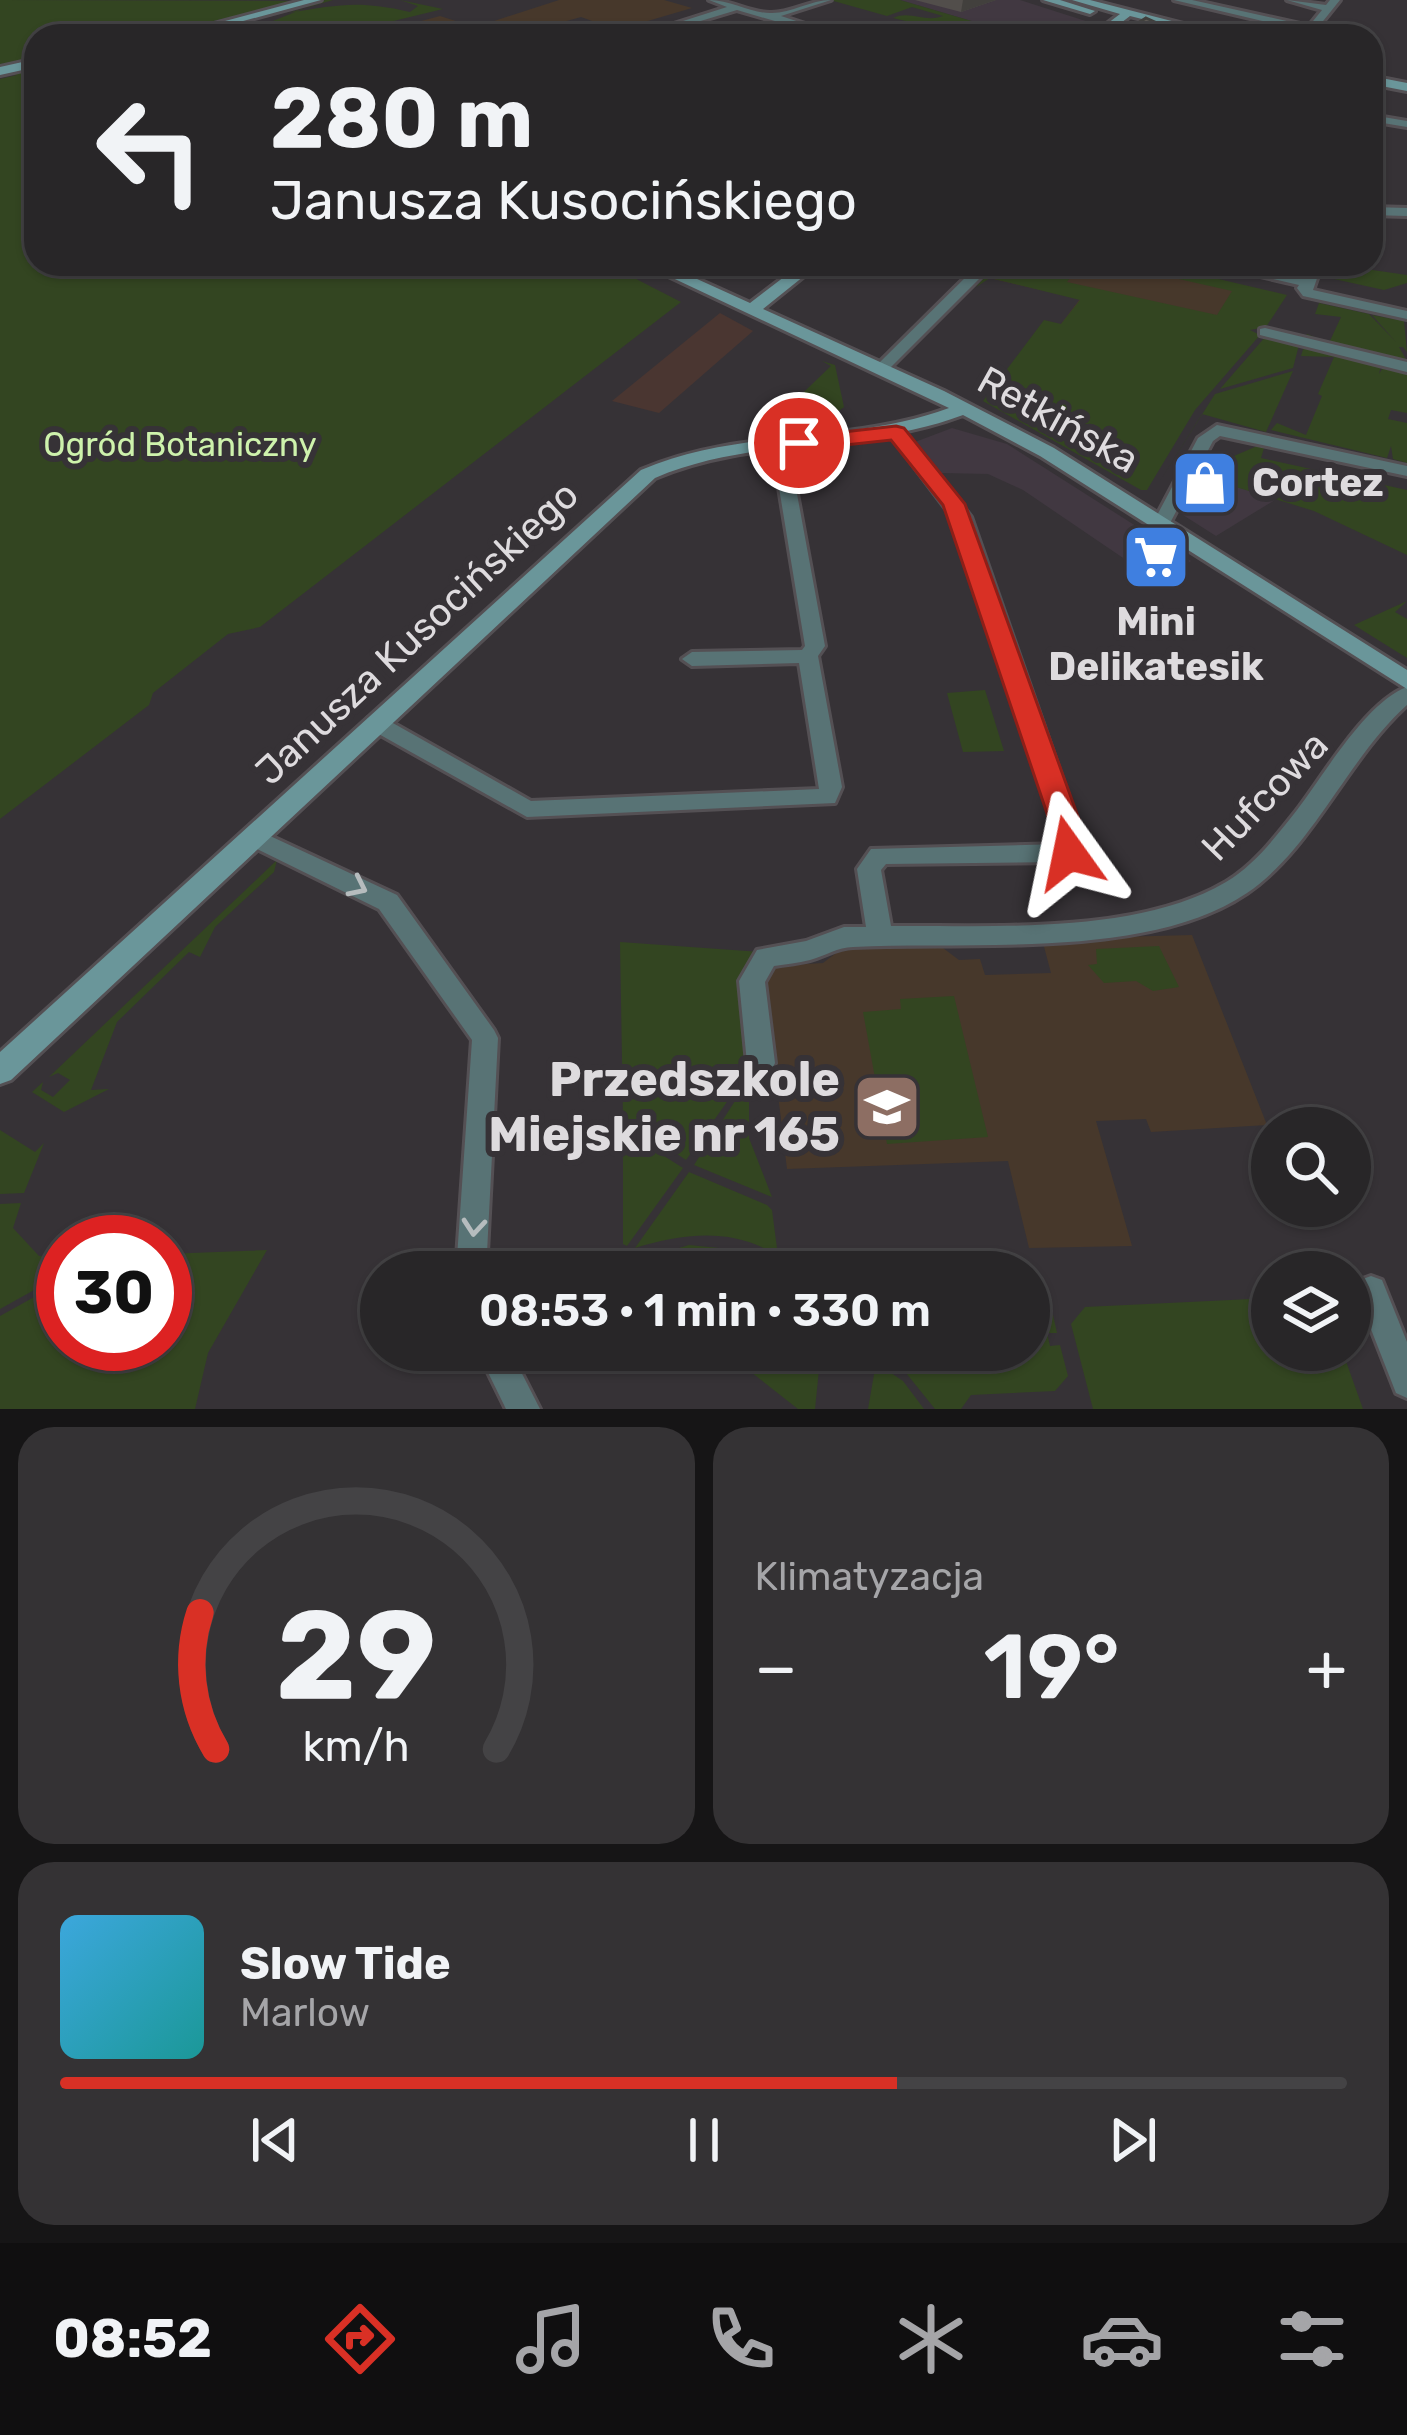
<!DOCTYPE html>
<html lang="pl">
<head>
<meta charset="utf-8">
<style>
  body { margin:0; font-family:Rubik,sans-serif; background:#343234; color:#f1f3f6; height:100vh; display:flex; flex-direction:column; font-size:45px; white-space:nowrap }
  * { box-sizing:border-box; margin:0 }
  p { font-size:39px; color:#a5a5a8 }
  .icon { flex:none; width:66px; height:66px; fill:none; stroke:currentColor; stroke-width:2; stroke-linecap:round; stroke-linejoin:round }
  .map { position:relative; height:1409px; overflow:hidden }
  .side { display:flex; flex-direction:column; gap:18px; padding:18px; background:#161516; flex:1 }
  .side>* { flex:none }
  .hud { position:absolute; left:24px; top:24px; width:1359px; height:252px; border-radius:36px; box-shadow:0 3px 9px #0004,0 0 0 3px #444345; background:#282628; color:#f1f3f6; overflow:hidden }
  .controls { position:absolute; left:1251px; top:1107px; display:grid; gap:24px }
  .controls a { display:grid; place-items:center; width:120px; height:120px; border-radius:50%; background:#282628; box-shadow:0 3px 9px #0004,0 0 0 3px #444345; font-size:60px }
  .speed { position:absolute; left:36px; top:1215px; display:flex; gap:24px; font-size:60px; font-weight:700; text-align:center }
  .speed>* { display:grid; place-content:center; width:156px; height:156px; border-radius:50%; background:#282628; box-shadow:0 3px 9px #0004,0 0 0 3px #444345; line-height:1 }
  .speed .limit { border:18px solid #d22; background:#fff; color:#111 }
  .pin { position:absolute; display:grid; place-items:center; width:102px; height:102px; color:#fff; margin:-51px; border:6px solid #fff; border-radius:50%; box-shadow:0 3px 12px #0007 }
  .me { position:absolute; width:132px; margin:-66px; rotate:348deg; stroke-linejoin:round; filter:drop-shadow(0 0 9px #0008) }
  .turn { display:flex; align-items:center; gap:42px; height:252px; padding:0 48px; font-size:54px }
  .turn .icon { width:156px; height:156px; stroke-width:2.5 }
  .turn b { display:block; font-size:84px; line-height:102px }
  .big { font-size:90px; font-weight:600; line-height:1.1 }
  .side .tile { flex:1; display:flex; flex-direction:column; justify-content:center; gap:18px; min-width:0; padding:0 42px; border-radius:36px; background:#343234 }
  .side .dial { align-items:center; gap:0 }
  .dial svg { height:312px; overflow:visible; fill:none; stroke:#444345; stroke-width:7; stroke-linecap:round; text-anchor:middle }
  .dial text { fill:#f1f3f6; stroke:none }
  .song { display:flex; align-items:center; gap:36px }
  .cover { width:144px; height:144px; border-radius:18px; background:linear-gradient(135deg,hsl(200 70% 55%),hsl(180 70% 35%)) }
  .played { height:12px; border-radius:6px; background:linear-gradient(90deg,#d93025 65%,#444345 65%) }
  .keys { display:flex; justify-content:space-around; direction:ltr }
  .heat { display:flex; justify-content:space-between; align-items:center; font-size:66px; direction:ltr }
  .side .tiles { flex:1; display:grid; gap:18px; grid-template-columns:1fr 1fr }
  .tile:last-child { grid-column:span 2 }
  .trip { position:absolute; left:360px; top:1251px; width:690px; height:120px; border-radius:60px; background:#282628; box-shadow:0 3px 9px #0004,0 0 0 3px #444345; font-weight:600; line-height:120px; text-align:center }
  .tabs { display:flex; height:192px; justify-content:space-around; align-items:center; background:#100f10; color:#a5a5a8 }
  .tabs .icon { width:84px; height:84px }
  .tabs .current { color:#d93025 }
  .tabs b { font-size:54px; color:#f1f3f6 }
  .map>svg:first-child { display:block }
  .built { fill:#413841 }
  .industrial { fill:#4a3631 }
  .education { fill:#47382b }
  .green { fill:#334521 }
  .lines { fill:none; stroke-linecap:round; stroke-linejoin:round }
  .street-casing { stroke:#545054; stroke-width:6 }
  .secondary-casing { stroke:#545054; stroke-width:6 }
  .street { fill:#587375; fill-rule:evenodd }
  .secondary { fill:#6a969a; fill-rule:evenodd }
  .wall { fill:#524e4b }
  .shaded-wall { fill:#42403d }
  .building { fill:#5f5b57; stroke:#42403d; stroke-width:3 }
  .oneway { stroke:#b6bcbe }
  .route { fill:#d93025; stroke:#8d1f18; stroke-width:3 }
  .labels { text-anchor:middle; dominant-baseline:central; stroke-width:12; stroke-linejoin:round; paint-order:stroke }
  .far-park-label { font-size:33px; fill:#cef2ac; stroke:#363236 }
  .street-label { font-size:39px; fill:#dedbde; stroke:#363236 }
  .poi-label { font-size:39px; font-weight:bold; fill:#dedbde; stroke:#363236; text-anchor:start }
  .near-poi-label { font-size:48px; font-weight:bold; fill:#dedbde; stroke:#363236; text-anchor:end }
</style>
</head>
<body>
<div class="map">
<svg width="1407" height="1409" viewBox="0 0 1407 1409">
  <rect width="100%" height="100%" fill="#363236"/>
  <!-- built -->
  <g class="built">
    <polygon points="900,0 1020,0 1095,24 1080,36 973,36 963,33 985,25"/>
    <polygon points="952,428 1007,444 1191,561 1160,583 1023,490 988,474 941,473 915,442"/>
    <polygon points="1209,463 1242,471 1237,487 1278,498 1216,536 1183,515"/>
  </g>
  <!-- industrial -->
  <polygon class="industrial" points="720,313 753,331 659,413 612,401"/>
  <!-- education -->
  <g class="education">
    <polygon points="559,0 664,0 692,8 617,30 581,17 513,36 488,23"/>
    <polygon points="440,16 503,36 365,36"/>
    <polygon points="1003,264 1151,264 1241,292 1227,316 1061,324 1080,299 989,278"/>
    <polygon points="1192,935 1267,1125 1151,1132 1146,1119 1096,1121 1132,1246 1029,1248 1008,1161 787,1169 764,979 775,966 823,963 844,947 939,945 959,960 980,959 985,975 1051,973 1042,939"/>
  </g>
  <!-- green -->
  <g class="green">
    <polygon points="0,0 298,1 305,0 147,36 36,36 36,58 0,64"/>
    <path d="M325,0H333L288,13C339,5 357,0 410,12L418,6L400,0L443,9L348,32L356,36L235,28L203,35L227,26L183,36L253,20L258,27Z"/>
    <path d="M830,0H900L985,25L966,33L969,36L893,18C910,10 925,23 943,16L912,7L887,16Z"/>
    <polygon points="36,68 36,78 30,80 36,84 36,264 607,264 681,302 260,627 228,634 153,693 149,705 0,819 0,79 17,75 0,74"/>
    <polygon points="997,264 1080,264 1067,282 1217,315 1232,291 1170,277 1175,269 1187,274 1192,264 1231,271 1214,270 1210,277 1287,295 1266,327 1250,330 1260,335 1195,410 1147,490 1141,490 983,401 1044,320 1061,324 1080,300 990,278 976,287"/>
    <polygon points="1331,264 1407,275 1407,283 1384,290 1316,275 1320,266"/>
    <polygon points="1319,303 1369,314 1396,342 1372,315 1404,321 1407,352 1403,347 1399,347 1407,361 1305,338 1307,334 1329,343 1341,317 1315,314"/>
    <polygon points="1266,336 1300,341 1293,368 1220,389"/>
    <polygon points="1305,343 1381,365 1379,374 1384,366 1407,373 1407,413 1391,410 1388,419 1407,423 1407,463 1393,459 1391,446 1387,458 1271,430 1277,423 1306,435 1322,396 1318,394 1334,357 1301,356"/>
    <polygon points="822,361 835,365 844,407 824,422 784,411 831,366"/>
    <polygon points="1293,371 1266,432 1202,414 1160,481 1215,394"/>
    <polygon points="1262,444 1277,447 1264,448 1261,458 1407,490 1407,555 1314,511 1226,484 1230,473 1208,467"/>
    <polygon points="1407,601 1395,612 1407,619 1407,658 1354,625"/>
    <polygon points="985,690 1004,751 963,752 947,693"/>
    <polygon points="277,860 274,872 215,927 200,957 189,952 117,1022 91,1090 109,1089 64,1112 32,1092 43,1082 41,1090 53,1097 70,1080 58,1073 49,1077"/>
    <polygon points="620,942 761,952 755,1062 686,1160 623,1118"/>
    <polygon points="1159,946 1179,987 1153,991 1136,981 1104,983 1088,965 1097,964 1096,949"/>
    <polygon points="954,996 988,1137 887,1144 863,1012 901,1009 900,999"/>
    <polygon points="749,1079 749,1138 772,1197 694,1165"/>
    <polygon points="0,1130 35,1152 44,1143 24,1193 0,1194"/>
    <polygon points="623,1130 683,1168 627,1246 623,1244"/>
    <path d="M689,1172L767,1205L772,1210L778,1256C733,1227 684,1233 635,1248Z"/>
    <polygon points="21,1203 13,1228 39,1256 63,1256 63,1274 0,1309 0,1204"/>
    <polygon points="689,1245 739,1250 784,1272 630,1272 629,1263"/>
    <polygon points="267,1250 208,1353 195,1409 0,1409 0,1316 63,1281 63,1344 165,1344 165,1254"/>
    <polygon points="1029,1294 1036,1294 1053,1315 1057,1333 1047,1333 1050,1346 1060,1345 1068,1376 1055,1391 971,1395 961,1409 935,1409 902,1368 870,1354 1029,1350"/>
    <polygon points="1272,1298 1272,1350 1342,1350 1363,1409 1093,1409 1071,1324 1085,1307"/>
    <polygon points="723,1350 821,1350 815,1409 798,1409"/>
    <polygon points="876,1363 903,1381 924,1409 868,1409"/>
  </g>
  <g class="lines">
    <defs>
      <g id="street">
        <path d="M709,0C731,0 750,13 770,13C790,14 810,0 831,0L781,16L842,36H826L737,10L651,36H636L727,7Z"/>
        <polygon points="1174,0 1192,0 1309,26 1322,10 1287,0 1326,5 1330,0 1340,0 1311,36 1301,36 1305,31"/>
        <polygon points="278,30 290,36 275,35"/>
        <polygon points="1371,115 1407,121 1407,127 1371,121"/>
        <polygon points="1371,207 1407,208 1407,216 1371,215"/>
        <polygon points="979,264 994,264 886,372 876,372 876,366"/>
        <polygon points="1208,264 1236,264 1302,277 1308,264 1322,264 1313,290 1407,311 1407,319 1303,296 1297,288 1299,285"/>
        <polygon points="1265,328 1407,362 1407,372 1260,335 1260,329"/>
        <polygon points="1217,425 1407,466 1407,476 1220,436 1213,441 1169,525 1157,525 1154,521 1198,438"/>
        <path d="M897,428L903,430L971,517L1086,847L1077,859L1069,862L886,864L881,870L891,926C993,925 1136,935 1226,882C1255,865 1277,835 1297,810C1324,775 1366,702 1407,687V705C1347,759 1313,848 1247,893C1149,960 968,941 853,947C838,947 825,956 810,960C798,963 786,964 774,966L765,982L775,1063L771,1071L761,1075L751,1071L747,1063L739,981L757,950L806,941L844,927H866L857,869L871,849L1061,844L953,518L889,433Z"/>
        <polygon points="780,440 788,445 825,646 818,656 842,787 835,803 527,817 368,728 365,723 368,718 384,718 531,801 819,789 799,663 692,666 682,659 692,652 802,650 805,646 772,445"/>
        <polygon points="253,828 397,895 494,1030 498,1038 486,1272 456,1272 472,1040 379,909 245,843 241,837 245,831"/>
        <polygon points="1371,1276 1382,1280 1407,1342 1407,1398 1396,1393 1356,1291 1360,1280"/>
        <polygon points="477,1350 510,1350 540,1409 506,1409"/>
      </g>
      <g id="secondary">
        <polygon points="304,0 321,0 188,36 169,36"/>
        <polygon points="1043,0 1060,0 1095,11 1090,14"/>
        <polygon points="1072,0 1090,0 1230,36 1210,36 1130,16 1104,36 1091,36 1120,14"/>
        <polygon points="36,59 36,67 0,75 0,67"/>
        <polygon points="1371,76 1407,83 1407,91 1371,84"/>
        <path d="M643,264H664L750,303L801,264H819L763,309L944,391L1054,448L1407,670V689L1040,456L963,415C863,453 753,436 655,478L11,1080L0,1084V1052L641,470C742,427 848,445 949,408Z"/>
      </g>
    </defs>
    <!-- street casing -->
    <use href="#street" class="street-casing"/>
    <!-- secondary casing -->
    <use href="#secondary" class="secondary-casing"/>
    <!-- street -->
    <use href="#street" class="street"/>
    <!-- secondary -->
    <use href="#secondary" class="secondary"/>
  </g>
  <!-- wall -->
  <polygon class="wall" points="915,0 996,0 961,12"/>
  <!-- shaded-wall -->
  <polygon class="shaded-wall" points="963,0 996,0 961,12"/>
  <!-- building -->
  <polygon class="building" points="1146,18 1186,36 1117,36"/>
  <!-- one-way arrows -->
  <defs><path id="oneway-chevron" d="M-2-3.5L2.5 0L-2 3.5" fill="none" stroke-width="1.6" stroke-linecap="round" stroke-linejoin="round" transform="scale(3)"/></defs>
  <g class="oneway">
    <use href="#oneway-chevron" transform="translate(358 887) rotate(26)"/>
    <use href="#oneway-chevron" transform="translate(474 1227) rotate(95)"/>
  </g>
  <!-- route -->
  <polygon class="route" points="896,426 904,428 965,504 1089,847 1080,861 1069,864 1054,853 1058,846 943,505 891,440 799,450 788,443 799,437"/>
  <!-- icons -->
  <defs>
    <symbol id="shop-square" viewBox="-11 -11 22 22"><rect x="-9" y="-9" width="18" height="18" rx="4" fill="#3f7fe0" stroke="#363236"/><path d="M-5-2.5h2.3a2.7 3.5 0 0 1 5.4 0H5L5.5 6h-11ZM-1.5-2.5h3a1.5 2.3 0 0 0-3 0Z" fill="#fff"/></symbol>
    <symbol id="supermarket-square" viewBox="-11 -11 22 22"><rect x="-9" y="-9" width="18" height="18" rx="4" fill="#3f7fe0" stroke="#363236"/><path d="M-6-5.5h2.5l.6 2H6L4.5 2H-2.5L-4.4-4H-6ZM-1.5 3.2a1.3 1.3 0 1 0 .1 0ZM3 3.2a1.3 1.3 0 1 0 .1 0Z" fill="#fff"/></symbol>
    <symbol id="school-square" viewBox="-11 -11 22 22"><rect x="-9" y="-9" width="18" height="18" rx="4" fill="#8d6e63" stroke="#363236"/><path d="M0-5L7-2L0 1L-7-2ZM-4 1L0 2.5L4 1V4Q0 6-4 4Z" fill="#fff"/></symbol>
  </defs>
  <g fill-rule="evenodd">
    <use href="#shop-square" x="1167" y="445" width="76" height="76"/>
    <use href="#supermarket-square" x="1118" y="519" width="76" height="76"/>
    <use href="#school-square" x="849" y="1069" width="76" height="76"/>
  </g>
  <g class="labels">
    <!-- far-park labels -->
    <g class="far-park-label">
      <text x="180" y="444">Ogród Botaniczny</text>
    </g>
    <!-- street labels -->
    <g class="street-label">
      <text transform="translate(1058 420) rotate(29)">Retkińska</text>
      <text transform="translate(417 633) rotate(-43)">Janusza Kusocińskiego</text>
      <text transform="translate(1265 796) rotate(-46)">Hufcowa</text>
    </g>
    <!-- poi labels -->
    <g class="poi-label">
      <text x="1252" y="483">Cortez</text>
      <text x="1156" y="622" text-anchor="middle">Mini<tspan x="1156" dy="45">Delikatesik</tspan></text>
    </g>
    <!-- near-poi labels -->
    <g class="near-poi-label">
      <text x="840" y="1079">Przedszkole<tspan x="840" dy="55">Miejskie nr 165</tspan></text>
    </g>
  </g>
</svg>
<div class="controls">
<a><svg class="icon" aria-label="search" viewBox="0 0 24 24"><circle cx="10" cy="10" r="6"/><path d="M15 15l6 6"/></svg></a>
<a><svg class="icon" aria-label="layers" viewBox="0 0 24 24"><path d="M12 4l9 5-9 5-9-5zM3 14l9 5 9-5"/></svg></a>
</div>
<div class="speed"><div class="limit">30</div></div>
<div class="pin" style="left:799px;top:443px;background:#d93025"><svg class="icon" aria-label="arrive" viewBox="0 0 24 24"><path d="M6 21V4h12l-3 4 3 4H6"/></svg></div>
<svg class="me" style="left:1069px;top:853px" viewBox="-20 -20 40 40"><path d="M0-17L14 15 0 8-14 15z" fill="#d93025" stroke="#fff" stroke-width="4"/></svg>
<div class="trip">08:53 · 1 min · 330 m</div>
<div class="hud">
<div class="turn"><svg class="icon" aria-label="left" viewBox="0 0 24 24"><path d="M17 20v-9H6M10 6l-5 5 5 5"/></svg><div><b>280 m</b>Janusza Kusocińskiego</div></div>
</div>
</div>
<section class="side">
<div class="tiles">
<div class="tile dial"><svg viewBox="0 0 100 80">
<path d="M14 69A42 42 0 1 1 86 69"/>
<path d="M14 69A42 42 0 0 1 10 34" stroke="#d93025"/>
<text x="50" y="56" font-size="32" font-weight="700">29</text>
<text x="50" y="72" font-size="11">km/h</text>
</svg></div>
<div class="tile"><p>Klimatyzacja</p>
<div class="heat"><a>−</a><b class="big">19°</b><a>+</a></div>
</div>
<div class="tile">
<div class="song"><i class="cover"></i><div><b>Slow Tide</b><p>Marlow</p></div></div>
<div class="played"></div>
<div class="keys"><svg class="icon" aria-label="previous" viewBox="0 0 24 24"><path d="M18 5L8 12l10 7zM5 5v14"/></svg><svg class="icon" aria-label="pause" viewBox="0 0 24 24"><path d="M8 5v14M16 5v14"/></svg><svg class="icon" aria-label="next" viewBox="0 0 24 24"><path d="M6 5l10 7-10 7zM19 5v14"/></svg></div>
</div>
</div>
</section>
<nav class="tabs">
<b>08:52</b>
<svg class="icon current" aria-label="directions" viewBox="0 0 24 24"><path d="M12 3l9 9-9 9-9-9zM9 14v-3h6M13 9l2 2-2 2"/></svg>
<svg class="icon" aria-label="music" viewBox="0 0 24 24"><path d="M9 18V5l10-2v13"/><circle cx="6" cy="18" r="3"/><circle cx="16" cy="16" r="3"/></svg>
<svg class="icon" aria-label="phone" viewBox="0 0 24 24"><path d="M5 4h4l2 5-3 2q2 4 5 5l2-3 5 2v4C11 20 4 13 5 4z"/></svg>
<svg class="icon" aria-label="climate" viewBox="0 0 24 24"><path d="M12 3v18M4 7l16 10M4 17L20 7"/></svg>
<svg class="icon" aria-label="car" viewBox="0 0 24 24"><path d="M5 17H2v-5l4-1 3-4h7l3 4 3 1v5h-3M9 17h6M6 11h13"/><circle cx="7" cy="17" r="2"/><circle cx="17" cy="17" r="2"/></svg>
<svg class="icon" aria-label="filters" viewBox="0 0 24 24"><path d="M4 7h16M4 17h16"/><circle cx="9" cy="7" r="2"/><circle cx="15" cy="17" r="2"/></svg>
</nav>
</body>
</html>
